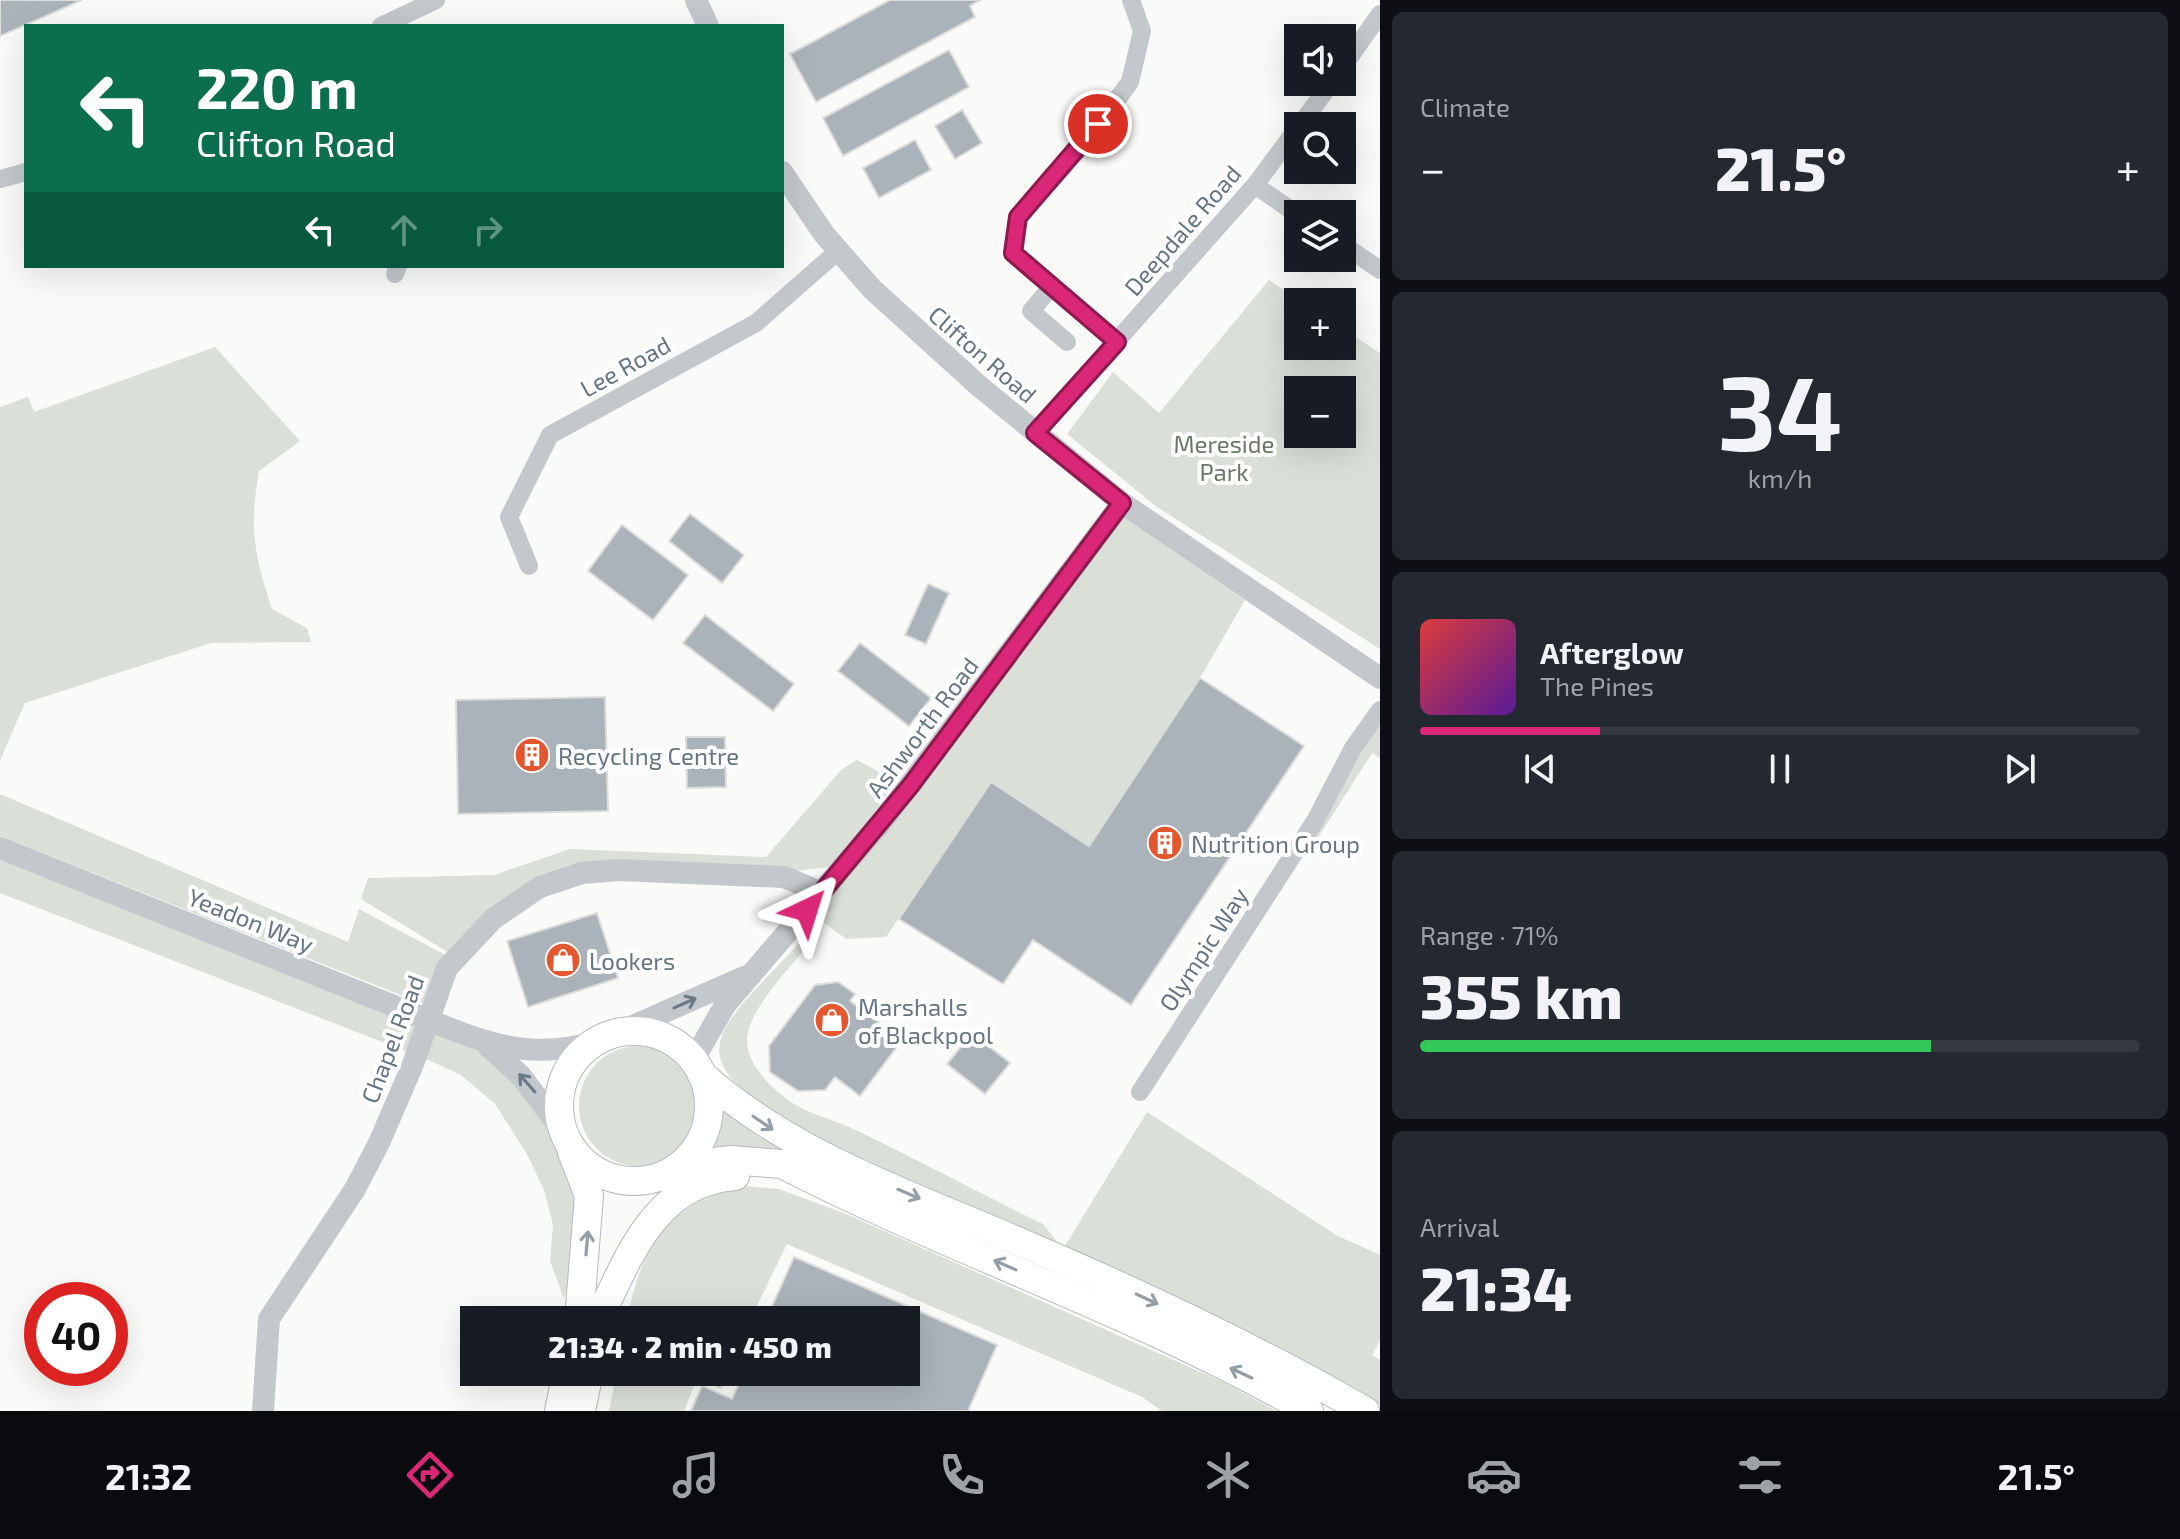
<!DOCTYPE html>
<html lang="en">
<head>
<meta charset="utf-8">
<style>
  body { margin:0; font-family:"Exo 2",sans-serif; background:#242831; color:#f1f3f6; height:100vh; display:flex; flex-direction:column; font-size:30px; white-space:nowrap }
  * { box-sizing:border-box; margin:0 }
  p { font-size:26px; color:#9ea1a6 }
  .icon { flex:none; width:44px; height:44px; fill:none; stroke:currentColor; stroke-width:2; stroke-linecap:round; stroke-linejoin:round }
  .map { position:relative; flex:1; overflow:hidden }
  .details { display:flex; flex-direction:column; gap:12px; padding:12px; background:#0d0f14; width:800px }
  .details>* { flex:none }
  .guide { position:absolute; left:24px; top:24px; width:760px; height:244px; border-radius:0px; box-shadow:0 8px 32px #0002; background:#0b6e4f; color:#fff; overflow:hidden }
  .buttons { position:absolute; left:1284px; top:24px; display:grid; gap:16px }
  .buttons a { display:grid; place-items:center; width:72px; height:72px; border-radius:0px; background:#171b24; box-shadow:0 8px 32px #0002; font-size:40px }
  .speed { position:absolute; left:24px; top:1282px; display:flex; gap:16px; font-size:40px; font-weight:700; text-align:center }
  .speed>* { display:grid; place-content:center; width:104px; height:104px; border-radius:50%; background:#171b24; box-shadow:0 8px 32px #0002; line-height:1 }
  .speed .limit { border:12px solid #d22; background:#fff; color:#111 }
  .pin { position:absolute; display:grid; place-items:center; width:68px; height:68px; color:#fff; margin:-34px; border:4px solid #fff; border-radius:50%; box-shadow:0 2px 8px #0007 }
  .me { position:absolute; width:88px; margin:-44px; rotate:41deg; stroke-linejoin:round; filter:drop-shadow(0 0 6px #0008) }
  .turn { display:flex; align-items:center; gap:28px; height:168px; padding:0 40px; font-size:36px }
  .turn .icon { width:104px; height:104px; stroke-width:2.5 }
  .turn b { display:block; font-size:56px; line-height:68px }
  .lanes { display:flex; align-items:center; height:76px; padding:0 40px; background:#0003; justify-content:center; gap:40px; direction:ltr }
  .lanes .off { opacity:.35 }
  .big { font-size:60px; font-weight:800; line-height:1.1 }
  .details .widget { flex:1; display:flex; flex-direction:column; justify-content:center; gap:12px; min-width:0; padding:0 28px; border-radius:12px; background:#242831 }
  .details .dial { align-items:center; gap:0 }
  .dial b { font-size:104px; line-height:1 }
  .song { display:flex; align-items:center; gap:24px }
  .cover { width:96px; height:96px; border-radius:12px; background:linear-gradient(135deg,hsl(0 70% 55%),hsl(270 70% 35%)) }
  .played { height:8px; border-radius:4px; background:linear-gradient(90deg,#db2777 25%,#363941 25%) }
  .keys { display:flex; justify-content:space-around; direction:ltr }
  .heat { display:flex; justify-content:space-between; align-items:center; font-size:44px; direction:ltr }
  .charge { height:12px; border-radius:6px; background:linear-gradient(90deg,#34c759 71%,#363941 0) }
  .trip { position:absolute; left:460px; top:1306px; width:460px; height:80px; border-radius:0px; background:#171b24; box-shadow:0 8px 32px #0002; font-weight:800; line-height:80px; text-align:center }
  .tab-bar { display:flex; height:128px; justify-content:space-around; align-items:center; background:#090b0e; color:#9ea1a6 }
  .tab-bar .icon { width:56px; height:56px }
  .tab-bar .active { color:#db2777 }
  .tab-bar b { font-size:36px; color:#f1f3f6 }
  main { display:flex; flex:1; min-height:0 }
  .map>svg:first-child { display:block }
  .green { fill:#dadfd7; fill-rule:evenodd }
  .building { fill:#aab3b9; stroke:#dcdcda; stroke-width:2 }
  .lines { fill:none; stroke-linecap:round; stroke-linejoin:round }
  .primary-casing { stroke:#b5babe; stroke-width:30 }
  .minor { stroke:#c3c8cc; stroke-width:18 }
  .tertiary { stroke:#c3c8cc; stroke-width:22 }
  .primary { stroke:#fff; stroke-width:28 }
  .tertiary-bridge { stroke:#c3c8cc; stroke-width:22 }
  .oneway { stroke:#6a7a87 }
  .oneway2 { stroke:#939fa8 }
  .route-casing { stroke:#8e194d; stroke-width:20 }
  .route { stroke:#db2777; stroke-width:14 }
  .labels { text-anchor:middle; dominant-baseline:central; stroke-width:8; stroke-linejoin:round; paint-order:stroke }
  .street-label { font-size:24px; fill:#657683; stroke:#fff }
  .park-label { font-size:24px; fill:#687a64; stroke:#fff }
  .poi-label { font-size:24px; fill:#657683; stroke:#fff; text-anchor:start }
</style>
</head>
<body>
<main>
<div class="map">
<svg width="1380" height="1411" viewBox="0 0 1380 1411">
  <rect width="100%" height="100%" fill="#fafaf8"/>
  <!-- green -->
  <g class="green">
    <path d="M1269,280L1303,302H1298V346H1342V328L1380,353V649L1157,507L1067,434L1113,372L1159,413ZM1298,390H1342V434H1298Z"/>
    <path d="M215,347L300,441L259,471C249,527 254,555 272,609L307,628L311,642L211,643L25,703L0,760V407L28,397L34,412Z"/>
    <polygon points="1116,512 1245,600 1204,671 1089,846 991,782 886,937 846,939 807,910"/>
    <polygon points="1380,719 1380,758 1372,753 1314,844 1307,841"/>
    <polygon points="857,760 881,773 891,785 882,804 831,867 794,871 590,868 451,954 361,899 368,878 494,875 570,849 766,857 841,770"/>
    <polygon points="0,794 348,942 359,909 449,957 426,1005 0,836"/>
    <polygon points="0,858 417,1027 408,1052 0,893"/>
    <path d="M807,935H817C798,959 747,1009 747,1040C747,1065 771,1088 791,1102C810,1115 837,1120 858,1131C920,1161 981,1194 1043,1224L1063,1249L1147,1112L1336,1235L1380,1255V1340L1372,1355L1380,1360V1405L1316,1368L818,1143C672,1053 705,1044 807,935Z"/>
    <path d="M432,1033C450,1040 472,1045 489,1056C504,1066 515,1083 526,1097C578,1166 586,1215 564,1299L550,1261L553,1225L544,1190L527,1154L495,1104L461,1075L424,1058Z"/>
    <circle cx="639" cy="1106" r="60"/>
    <polygon points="722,1104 794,1153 711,1150"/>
    <path d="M746,1186L779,1189L846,1214L1225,1383L1276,1411H1162L1142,1397L787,1244L750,1320H627C641,1246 668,1201 746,1186Z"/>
    <polygon points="617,1372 727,1372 721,1389 697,1378 684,1411 609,1411"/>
  </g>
  <!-- building -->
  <g class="building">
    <polygon points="0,0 82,0 0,36"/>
    <polygon points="890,0 980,0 970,6 975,17 816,102 790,54"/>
    <polygon points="949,50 969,87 843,156 823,118"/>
    <polygon points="962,110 982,143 955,159 935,126"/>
    <polygon points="915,140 931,170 879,198 863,168"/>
    <polygon points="690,514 744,555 722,583 669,541"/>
    <polygon points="622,525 688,575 653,620 588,571"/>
    <polygon points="928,584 949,593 926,644 905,635"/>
    <polygon points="705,615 794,684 773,711 683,643"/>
    <polygon points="860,643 931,698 909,726 838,671"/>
    <polygon points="1200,678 1304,746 1131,1005 1033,940 1003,984 899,919 991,782 1089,846"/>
    <polygon points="605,697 608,811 458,814 456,700"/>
    <polygon points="686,737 725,737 726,787 687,788"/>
    <polygon points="597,913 618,978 528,1007 507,941"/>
    <polygon points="838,982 855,994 850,1001 902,1040 860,1096 835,1077 825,1090 798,1091 770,1072 769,1046 815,985"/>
    <polygon points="972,1033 1010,1063 985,1094 947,1064"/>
    <polygon points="794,1257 997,1345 968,1411 691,1411 702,1386 732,1399 744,1372 906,1372 906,1320 766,1320"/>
  </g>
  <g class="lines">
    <defs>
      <g id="primary">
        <circle cx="634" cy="1106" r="75"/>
        <path d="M702,1075C793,1156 911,1195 1022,1243C1139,1293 1254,1347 1365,1411"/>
        <polyline points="572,1152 589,1196 579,1320"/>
        <path d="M680,1166L731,1160L782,1164C955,1253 1141,1314 1309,1411"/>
        <path d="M600,1316C630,1254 656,1182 735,1176"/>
        <polyline points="559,1411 567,1372"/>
        <polyline points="581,1411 589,1372"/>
      </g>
    </defs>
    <!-- primary casing -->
    <use href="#primary" class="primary-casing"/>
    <!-- minor -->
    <g class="minor">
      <polyline points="381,26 436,0"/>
      <polyline points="1342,68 1380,14"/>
      <polyline points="1299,126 1332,82"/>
      <polyline points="0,179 26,172"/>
      <polyline points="1255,185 1298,215"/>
      <polyline points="1342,244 1380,270"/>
      <polyline points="395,274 398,266"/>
      <polyline points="1052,286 1031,311 1067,342"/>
      <polyline points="1117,342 1013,253 1018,217 1083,145 1130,82 1142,31 1131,0"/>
      <polyline points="1035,433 1255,185 1298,127"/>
      <polyline points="529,566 509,517 550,435 756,323 838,251"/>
      <polyline points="1140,1092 1315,821 1353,748 1380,710"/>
    </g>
    <!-- tertiary -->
    <g class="tertiary">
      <polyline points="696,0 708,26"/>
      <polyline points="782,172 824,234 872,289 979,386 1122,503 1380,678"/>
      <polyline points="0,848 389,1004"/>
      <path d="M451,1029C501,1049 542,1057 594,1042"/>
      <polyline points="617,1033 744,977"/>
      <polyline points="489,1047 521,1076 564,1133"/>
      <polyline points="693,1061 725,1005 884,819 1122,503"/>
      <polyline points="263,1411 269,1319 355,1189 379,1143 413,1064 447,968 493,919 540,887 582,873 619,870 784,877 822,893"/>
    </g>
    <!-- primary -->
    <use href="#primary" class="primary"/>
    <!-- tertiary-bridge -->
    <polyline class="tertiary-bridge" points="389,1004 451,1029"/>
  </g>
  <!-- one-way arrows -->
  <defs><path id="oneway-shaft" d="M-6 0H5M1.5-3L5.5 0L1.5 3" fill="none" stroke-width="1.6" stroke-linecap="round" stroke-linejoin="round" transform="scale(2)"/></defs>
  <g class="oneway">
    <use href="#oneway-shaft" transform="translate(685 1003) rotate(-24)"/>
    <use href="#oneway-shaft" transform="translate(527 1083) rotate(-131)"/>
  </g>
  <g class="oneway2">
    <use href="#oneway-shaft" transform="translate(763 1123) rotate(34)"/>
    <use href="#oneway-shaft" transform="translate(909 1194) rotate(23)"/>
    <use href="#oneway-shaft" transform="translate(587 1243) rotate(-85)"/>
    <use href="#oneway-shaft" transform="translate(1005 1265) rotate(-156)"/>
    <use href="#oneway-shaft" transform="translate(1147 1299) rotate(25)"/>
    <use href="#oneway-shaft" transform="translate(1241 1373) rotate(-155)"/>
  </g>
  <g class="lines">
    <defs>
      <polyline id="route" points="807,910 911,785 1122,503 1035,433 1117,342 1013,253 1018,217 1098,124"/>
    </defs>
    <!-- route casing -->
    <use href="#route" class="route-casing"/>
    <!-- route -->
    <use href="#route" class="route"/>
  </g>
  <!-- icons -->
  <defs>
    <symbol id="building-disc" viewBox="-11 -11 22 22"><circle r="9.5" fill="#e4572e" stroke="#fff"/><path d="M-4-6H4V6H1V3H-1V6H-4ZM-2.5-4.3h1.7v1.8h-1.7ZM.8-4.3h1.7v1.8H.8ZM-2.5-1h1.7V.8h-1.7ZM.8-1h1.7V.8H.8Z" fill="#fff"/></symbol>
    <symbol id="shop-disc" viewBox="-11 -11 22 22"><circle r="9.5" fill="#e4572e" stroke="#fff"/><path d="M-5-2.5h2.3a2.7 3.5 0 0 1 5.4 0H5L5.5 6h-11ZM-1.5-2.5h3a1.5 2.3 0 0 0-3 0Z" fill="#fff"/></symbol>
  </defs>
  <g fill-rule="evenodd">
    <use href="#building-disc" x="512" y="735" width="40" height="40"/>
    <use href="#building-disc" x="1145" y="823" width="40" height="40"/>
    <use href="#shop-disc" x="543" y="940" width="40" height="40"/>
    <use href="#shop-disc" x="812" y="1000" width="40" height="40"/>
  </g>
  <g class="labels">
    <!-- street labels -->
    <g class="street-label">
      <text transform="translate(1182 230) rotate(-49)">Deepdale Road</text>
      <text transform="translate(983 354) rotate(41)">Clifton Road</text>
      <text transform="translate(625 366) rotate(-29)">Lee Road</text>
      <text transform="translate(922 727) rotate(-53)">Ashworth Road</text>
      <text transform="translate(251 920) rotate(22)">Yeadon Way</text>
      <text transform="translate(1203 949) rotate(-57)">Olympic Way</text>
      <text transform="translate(392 1039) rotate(-69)">Chapel Road</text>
    </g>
    <!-- park labels -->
    <g class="park-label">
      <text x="1224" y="443">Mereside<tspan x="1224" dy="28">Park</tspan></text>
    </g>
    <!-- poi labels -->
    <g class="poi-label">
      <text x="558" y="755">Recycling Centre</text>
      <text x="1191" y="843">Nutrition Group</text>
      <text x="589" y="960">Lookers</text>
      <text x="858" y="1006">Marshalls<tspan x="858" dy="28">of Blackpool</tspan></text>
    </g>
  </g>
</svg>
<div class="buttons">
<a><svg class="icon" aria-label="sound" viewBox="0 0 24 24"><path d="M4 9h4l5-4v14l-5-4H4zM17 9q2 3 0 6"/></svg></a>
<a><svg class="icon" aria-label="search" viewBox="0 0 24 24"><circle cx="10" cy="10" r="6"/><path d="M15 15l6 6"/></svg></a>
<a><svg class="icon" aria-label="layers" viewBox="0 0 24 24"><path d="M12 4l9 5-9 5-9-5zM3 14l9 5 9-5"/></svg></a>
<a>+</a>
<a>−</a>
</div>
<div class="speed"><div class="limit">40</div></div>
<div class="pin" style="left:1098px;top:124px;background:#d93025"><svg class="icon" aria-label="arrive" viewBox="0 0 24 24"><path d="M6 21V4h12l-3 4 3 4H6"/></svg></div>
<svg class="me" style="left:807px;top:910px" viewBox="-20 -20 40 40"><path d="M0-17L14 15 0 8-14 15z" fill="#db2777" stroke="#fff" stroke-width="4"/></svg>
<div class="trip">21:34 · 2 min · 450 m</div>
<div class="guide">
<div class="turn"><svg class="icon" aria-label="left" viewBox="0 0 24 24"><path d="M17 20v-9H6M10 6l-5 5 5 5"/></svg><div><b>220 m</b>Clifton Road</div></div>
<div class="lanes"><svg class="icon" aria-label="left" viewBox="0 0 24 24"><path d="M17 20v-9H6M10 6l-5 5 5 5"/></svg><svg class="icon off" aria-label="ahead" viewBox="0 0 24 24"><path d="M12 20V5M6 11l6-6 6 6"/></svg><svg class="icon off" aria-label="right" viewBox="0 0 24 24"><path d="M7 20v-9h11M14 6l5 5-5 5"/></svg></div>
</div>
</div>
<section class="details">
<div class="widget"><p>Climate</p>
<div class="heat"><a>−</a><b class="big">21.5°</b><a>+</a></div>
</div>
<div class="widget dial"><b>34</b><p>km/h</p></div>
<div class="widget">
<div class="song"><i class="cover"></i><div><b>Afterglow</b><p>The Pines</p></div></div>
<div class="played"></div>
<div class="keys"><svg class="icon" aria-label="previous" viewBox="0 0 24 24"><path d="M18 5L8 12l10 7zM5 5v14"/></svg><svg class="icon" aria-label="pause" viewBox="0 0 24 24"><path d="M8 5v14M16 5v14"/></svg><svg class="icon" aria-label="next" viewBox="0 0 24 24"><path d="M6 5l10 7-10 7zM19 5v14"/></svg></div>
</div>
<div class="widget"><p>Range · 71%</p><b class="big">355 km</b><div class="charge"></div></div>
<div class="widget"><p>Arrival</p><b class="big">21:34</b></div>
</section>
</main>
<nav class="tab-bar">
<b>21:32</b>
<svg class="icon active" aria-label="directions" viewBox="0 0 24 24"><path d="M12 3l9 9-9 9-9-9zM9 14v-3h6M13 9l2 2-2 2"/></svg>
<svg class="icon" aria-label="music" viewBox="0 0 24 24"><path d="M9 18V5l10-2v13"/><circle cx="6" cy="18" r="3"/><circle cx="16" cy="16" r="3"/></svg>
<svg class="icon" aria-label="phone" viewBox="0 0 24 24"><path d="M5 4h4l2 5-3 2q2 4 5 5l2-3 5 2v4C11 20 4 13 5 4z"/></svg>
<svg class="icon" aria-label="climate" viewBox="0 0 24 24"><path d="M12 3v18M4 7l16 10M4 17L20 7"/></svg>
<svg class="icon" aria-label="car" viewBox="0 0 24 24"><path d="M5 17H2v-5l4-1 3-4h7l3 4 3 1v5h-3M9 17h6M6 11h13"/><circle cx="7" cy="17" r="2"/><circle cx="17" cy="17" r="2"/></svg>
<svg class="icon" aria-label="filters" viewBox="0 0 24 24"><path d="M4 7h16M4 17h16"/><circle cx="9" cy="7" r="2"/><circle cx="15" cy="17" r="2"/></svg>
<b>21.5°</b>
</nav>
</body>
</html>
